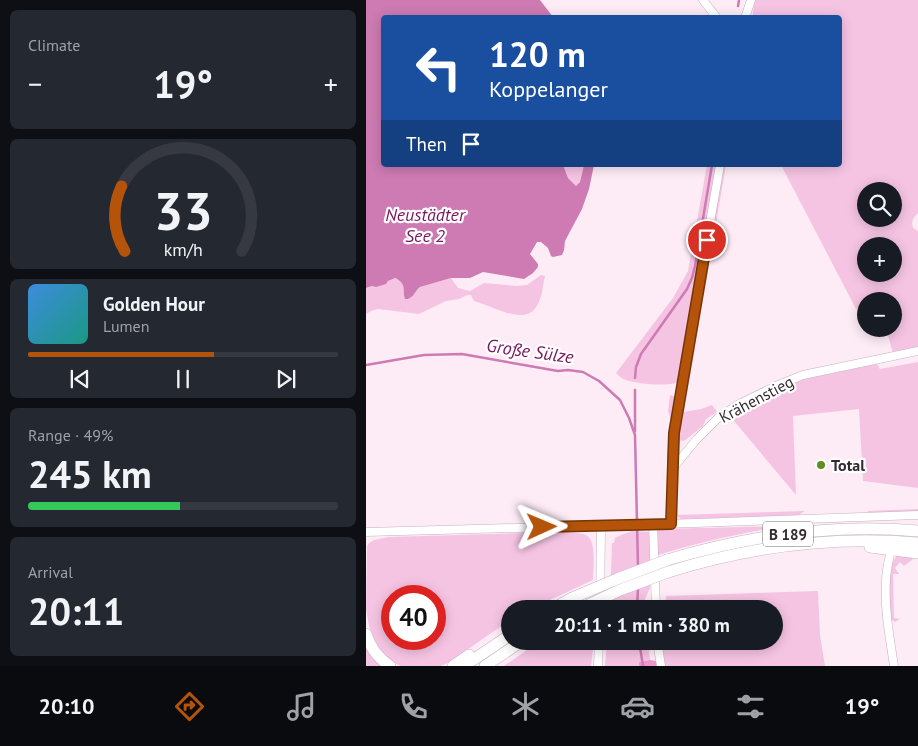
<!DOCTYPE html>
<html lang="en">
<head>
<meta charset="utf-8">
<style>
  body { margin:0; font-family:"PT Sans",sans-serif; background:#242831; color:#f1f3f6; height:100vh; display:flex; flex-direction:column; font-size:19px; white-space:nowrap }
  * { box-sizing:border-box; margin:0 }
  p { font-size:16px; color:#9ea1a6 }
  .icon { flex:none; width:28px; height:28px; fill:none; stroke:currentColor; stroke-width:2; stroke-linecap:round; stroke-linejoin:round }
  .map { position:relative; flex:1; overflow:hidden }
  .panel { display:flex; flex-direction:column; gap:10px; padding:10px; background:#0d0f14; width:366px }
  .panel>* { flex:none }
  .banner { position:absolute; left:15px; top:15px; width:461px; height:152px; border-radius:5px; box-shadow:0 2px 12px #0003; background:#1a4fa0; color:#fff; overflow:hidden }
  .tools { position:absolute; left:491px; top:182px; display:grid; gap:10px }
  .tools a { display:grid; place-items:center; width:45px; height:45px; border-radius:50%; background:#171b24; box-shadow:0 2px 12px #0003; font-size:25px }
  .speed { position:absolute; left:15px; top:585px; display:flex; gap:10px; font-size:25px; font-weight:700; text-align:center }
  .speed>* { display:grid; place-content:center; width:65px; height:65px; border-radius:50%; background:#171b24; box-shadow:0 2px 12px #0003; line-height:1 }
  .speed .limit { border:8px solid #d22; background:#fff; color:#111 }
  .pin { position:absolute; display:grid; place-items:center; width:42px; height:42px; color:#fff; margin:-21px; border:2px solid #fff; border-radius:50%; box-shadow:0 1px 5px #0007 }
  .me { position:absolute; width:55px; margin:-28px; rotate:89deg; stroke-linejoin:round; filter:drop-shadow(0 0 4px #0008) }
  .turn { display:flex; align-items:center; gap:18px; height:105px; padding:0 25px; font-size:22px }
  .turn .icon { width:65px; height:65px; stroke-width:2.5 }
  .turn b { display:block; font-size:35px; line-height:42px }
  .then { display:flex; align-items:center; height:48px; padding:0 25px; background:#0003; gap:10px; font-size:19px }
  .big { font-size:38px; font-weight:800; line-height:1.1 }
  .panel .card { flex:1; display:flex; flex-direction:column; justify-content:center; gap:8px; min-width:0; padding:0 18px; border-radius:8px; background:#242831 }
  .panel .dial { align-items:center; gap:0 }
  .dial svg { height:130px; overflow:visible; fill:none; stroke:#363941; stroke-width:7; stroke-linecap:round; text-anchor:middle }
  .dial text { fill:#f1f3f6; stroke:none }
  .song { display:flex; align-items:center; gap:15px }
  .cover { width:60px; height:60px; border-radius:8px; background:linear-gradient(135deg,hsl(210 70% 55%),hsl(170 70% 35%)) }
  .played { height:5px; border-radius:2px; background:linear-gradient(90deg,#b45309 60%,#363941 60%) }
  .keys { display:flex; justify-content:space-around; direction:ltr }
  .heat { display:flex; justify-content:space-between; align-items:center; font-size:28px; direction:ltr }
  .charge { height:8px; border-radius:4px; background:linear-gradient(90deg,#34c759 49%,#363941 0) }
  .trip { position:absolute; left:135px; top:600px; width:282px; height:50px; border-radius:25px; background:#171b24; box-shadow:0 2px 12px #0003; font-weight:800; line-height:50px; text-align:center }
  .tab-bar { display:flex; height:80px; justify-content:space-around; align-items:center; background:#090b0e; color:#9ea1a6 }
  .tab-bar .icon { width:35px; height:35px }
  .tab-bar .active { color:#b45309 }
  .tab-bar b { font-size:22px; color:#f1f3f6 }
  main { display:flex; flex:1; min-height:0 }
  .map>svg:first-child { display:block }
  .green { fill:#f6c4e3; fill-rule:evenodd }
  .forest { fill:#ec97cf }
  .water { fill:#cd7bb2 }
  .lines { fill:none; stroke-linecap:round; stroke-linejoin:round }
  .stream { stroke:#cd7bb2; stroke-width:2.5 }
  .minor-casing { stroke:#c5b2be; stroke-width:9 }
  .highway-casing { stroke:#c5b2be; stroke-width:12 }
  .minor { stroke:#fff; stroke-width:8 }
  .highway { stroke:#fff; stroke-width:11 }
  .highway-bridge-casing { stroke:#c5b2be; stroke-width:12; stroke-linecap:butt }
  .highway-bridge { stroke:#fff; stroke-width:11 }
  .route-casing { stroke:#753606; stroke-width:12 }
  .route { stroke:#b45309; stroke-width:9 }
  .poi-dot { fill:#5f8e22; stroke:#fff; stroke-width:2 }
  .labels { text-anchor:middle; dominant-baseline:central; stroke-width:4.5; stroke-linejoin:round; paint-order:stroke }
  .shield { fill:#fff; stroke:#706b6e; stroke-width:1 }
  .shield-label { font-size:15px; font-weight:bold; fill:#332b30 }
  .street-label { font-size:16px; fill:#332b30; stroke:#fff }
  .poi-label { font-size:16px; font-weight:bold; fill:#332b30; stroke:#fff; text-anchor:start }
  .water-label { font-size:18px; font-style:italic; fill:#791660; stroke:#fff }
</style>
</head>
<body>
<main>
<section class="panel">
<div class="card"><p>Climate</p>
<div class="heat"><a>−</a><b class="big">19°</b><a>+</a></div>
</div>
<div class="card dial"><svg viewBox="0 0 100 80">
<path d="M14 69A42 42 0 1 1 86 69"/>
<path d="M14 69A42 42 0 0 1 12 29" stroke="#b45309"/>
<text x="50" y="56" font-size="32" font-weight="700">33</text>
<text x="50" y="72" font-size="11">km/h</text>
</svg></div>
<div class="card">
<div class="song"><i class="cover"></i><div><b>Golden Hour</b><p>Lumen</p></div></div>
<div class="played"></div>
<div class="keys"><svg class="icon" aria-label="previous" viewBox="0 0 24 24"><path d="M18 5L8 12l10 7zM5 5v14"/></svg><svg class="icon" aria-label="pause" viewBox="0 0 24 24"><path d="M8 5v14M16 5v14"/></svg><svg class="icon" aria-label="next" viewBox="0 0 24 24"><path d="M6 5l10 7-10 7zM19 5v14"/></svg></div>
</div>
<div class="card"><p>Range · 49%</p><b class="big">245 km</b><div class="charge"></div></div>
<div class="card"><p>Arrival</p><b class="big">20:11</b></div>
</section>
<div class="map">
<svg width="552" height="666" viewBox="0 0 552 666">
  <rect width="100%" height="100%" fill="#fdecf6"/>
  <!-- green -->
  <g class="green">
    <path d="M389,0H552V213C547,218 545,221 547,228L552,231V348L527,353L520,329H528V301H500V306L490,309L415,165H474V18H386ZM500,191H528V219H500ZM500,246H528V274H500Z"/>
    <polygon points="197,165 218,165 214,182 210,186 202,178"/>
    <path d="M341,165H351L315,377L312,382C301,387 271,384 260,380C256,379 253,376 250,373L307,298L322,271Z"/>
    <polygon points="357,165 360,165 318,412 335,409 346,405 351,412 340,419 337,426 318,441 311,440 310,437"/>
    <path d="M175,275L179,276C177,283 177,292 174,299C166,324 144,314 127,308C121,305 114,303 108,301L105,295H101L93,299L80,301L53,314L12,309L5,311L0,314V288L21,282L27,278C40,280 36,289 39,299H42C48,297 49,291 54,287L85,278L92,288L104,291L118,283L151,286L161,285Z"/>
    <polygon points="552,362 552,488 497,481 493,409 427,416 430,495 363,415 425,382 511,364 514,369"/>
    <polygon points="304,395 310,397 306,423 302,411"/>
    <polygon points="552,509 552,512 504,513 501,511"/>
    <polygon points="439,511 431,516 315,519 310,515"/>
    <path d="M419,526C376,533 334,542 292,555L291,533L293,529Z"/>
    <polygon points="266,531 284,532 285,547 284,588 279,599 280,609 251,609 251,603 242,603 245,573 246,543 248,543 249,538 255,535"/>
    <path d="M197,532C204,533 214,532 220,535C231,540 227,569 227,580L164,609H144V621L125,633L87,660L75,666H35L28,663L22,659L12,648L3,626L0,609L1,547L2,544L8,540L22,537ZM26,596H69V639H26Z"/>
    <path d="M532,555L545,556L547,559L538,566L534,562L529,568L533,574H527L528,618L534,619L529,622L525,620C524,601 517,569 532,555Z"/>
    <polygon points="452,591 454,635 459,666 299,666 296,646 296,641 409,641 409,609 299,609 300,596"/>
    <polygon points="174,641 228,641 225,666 138,666"/>
    <polygon points="241,641 282,641 284,660 273,662 273,666 239,666"/>
    <polygon points="0,643 18,666 0,666"/>
  </g>
  <!-- forest -->
  <polygon class="forest" points="284,660 290,661 292,666 273,666 273,662"/>
  <!-- water -->
  <path class="water" d="M0,0H174L187,17L18,18V165H197L202,178L210,186L214,182L218,165H228L223,189L216,209L199,241L198,250L196,255L187,257L185,256L182,248L175,242H171L164,254L172,264V267L167,273L158,279L117,272L104,278H85L54,287C49,291 48,297 42,299H39C36,289 41,284 29,278L22,281L20,284L10,287L6,286L0,288Z"/>
  <g class="lines">
    <!-- stream -->
    <g class="stream">
      <polyline points="372,6 373,0"/>
      <polyline points="0,365 58,355 96,354 192,371 202,370 217,372 233,381 254,400 263,418 269,435 272,567"/>
      <polyline points="269,378 270,367 275,354 321,289 326,278 329,266 346,165"/>
      <polyline points="269,431 269,390"/>
      <polyline points="271,609 272,588"/>
      <polyline points="273,641 277,666"/>
    </g>
    <defs>
      <g id="minor">
        <polyline points="337,0 351,18"/>
        <polyline points="379,18 385,0"/>
        <polyline points="307,468 331,439 352,418 373,404 410,386 437,375 552,351"/>
        <polyline points="287,524 290,609"/>
        <polyline points="305,524 306,452 309,424 354,165"/>
        <polyline points="0,532 330,523 552,515"/>
        <path d="M525,550C523,560 520,570 520,581C518,608 524,639 528,666"/>
        <polyline points="234,609 235,526"/>
        <polyline points="291,641 295,666"/>
        <polyline points="232,666 233,641"/>
      </g>
      <g id="highway">
        <polyline points="504,547 552,553"/>
        <path d="M301,560C382,536 467,523 552,531"/>
        <path d="M302,572C382,547 468,536 552,543"/>
        <polyline points="187,609 206,598"/>
        <path d="M0,634C4,647 12,658 24,666"/>
        <polyline points="87,666 103,655"/>
        <polyline points="98,666 144,635"/>
        <polyline points="119,666 156,641"/>
      </g>
    </defs>
    <!-- minor casing -->
    <use href="#minor" class="minor-casing"/>
    <!-- highway casing -->
    <use href="#highway" class="highway-casing"/>
    <!-- minor -->
    <use href="#minor" class="minor"/>
    <!-- highway -->
    <use href="#highway" class="highway"/>
    <defs>
      <g id="highway-bridge">
        <polyline points="206,598 251,579 301,560"/>
        <polyline points="214,609 254,590 302,572"/>
      </g>
    </defs>
    <!-- highway-bridge casing -->
    <use href="#highway-bridge" class="highway-bridge-casing"/>
    <!-- highway-bridge -->
    <use href="#highway-bridge" class="highway-bridge"/>
  </g>
  <g class="lines">
    <defs>
      <polyline id="route" points="176,527 305,524 308,433 341,240"/>
    </defs>
    <!-- route casing -->
    <use href="#route" class="route-casing"/>
    <!-- route -->
    <use href="#route" class="route"/>
  </g>
  <!-- markers -->
  <circle class="poi-dot" cx="455" cy="465" r="5"/>
  <g class="labels">
    <!-- shield labels -->
    <rect class="shield" x="397" y="521.5" width="50" height="25" rx="4"/>
    <g class="shield-label">
      <text x="422" y="534">B 189</text>
    </g>
    <!-- street labels -->
    <g class="street-label">
      <text transform="translate(390 399) rotate(-28)">Krähenstieg</text>
    </g>
    <!-- poi labels -->
    <g class="poi-label">
      <text x="465" y="465">Total</text>
    </g>
    <!-- water labels -->
    <g class="water-label">
      <text x="59" y="214">Neustädter<tspan x="59" dy="21">See 2</tspan></text>
      <text transform="translate(164 351) rotate(8)">Große Sülze</text>
    </g>
  </g>
</svg>
<div class="tools">
<a><svg class="icon" aria-label="search" viewBox="0 0 24 24"><circle cx="10" cy="10" r="6"/><path d="M15 15l6 6"/></svg></a>
<a>+</a>
<a>−</a>
</div>
<div class="speed"><div class="limit">40</div></div>
<div class="pin" style="left:341px;top:240px;background:#d93025"><svg class="icon" aria-label="arrive" viewBox="0 0 24 24"><path d="M6 21V4h12l-3 4 3 4H6"/></svg></div>
<svg class="me" style="left:176px;top:527px" viewBox="-20 -20 40 40"><path d="M0-17L14 15 0 8-14 15z" fill="#b45309" stroke="#fff" stroke-width="4"/></svg>
<div class="trip">20:11 · 1 min · 380 m</div>
<div class="banner">
<div class="turn"><svg class="icon" aria-label="left" viewBox="0 0 24 24"><path d="M17 20v-9H6M10 6l-5 5 5 5"/></svg><div><b>120 m</b>Koppelanger</div></div>
<div class="then">Then<svg class="icon" aria-label="arrive" viewBox="0 0 24 24"><path d="M6 21V4h12l-3 4 3 4H6"/></svg></div>
</div>
</div>
</main>
<nav class="tab-bar">
<b>20:10</b>
<svg class="icon active" aria-label="directions" viewBox="0 0 24 24"><path d="M12 3l9 9-9 9-9-9zM9 14v-3h6M13 9l2 2-2 2"/></svg>
<svg class="icon" aria-label="music" viewBox="0 0 24 24"><path d="M9 18V5l10-2v13"/><circle cx="6" cy="18" r="3"/><circle cx="16" cy="16" r="3"/></svg>
<svg class="icon" aria-label="phone" viewBox="0 0 24 24"><path d="M5 4h4l2 5-3 2q2 4 5 5l2-3 5 2v4C11 20 4 13 5 4z"/></svg>
<svg class="icon" aria-label="climate" viewBox="0 0 24 24"><path d="M12 3v18M4 7l16 10M4 17L20 7"/></svg>
<svg class="icon" aria-label="car" viewBox="0 0 24 24"><path d="M5 17H2v-5l4-1 3-4h7l3 4 3 1v5h-3M9 17h6M6 11h13"/><circle cx="7" cy="17" r="2"/><circle cx="17" cy="17" r="2"/></svg>
<svg class="icon" aria-label="filters" viewBox="0 0 24 24"><path d="M4 7h16M4 17h16"/><circle cx="9" cy="7" r="2"/><circle cx="15" cy="17" r="2"/></svg>
<b>19°</b>
</nav>
</body>
</html>
